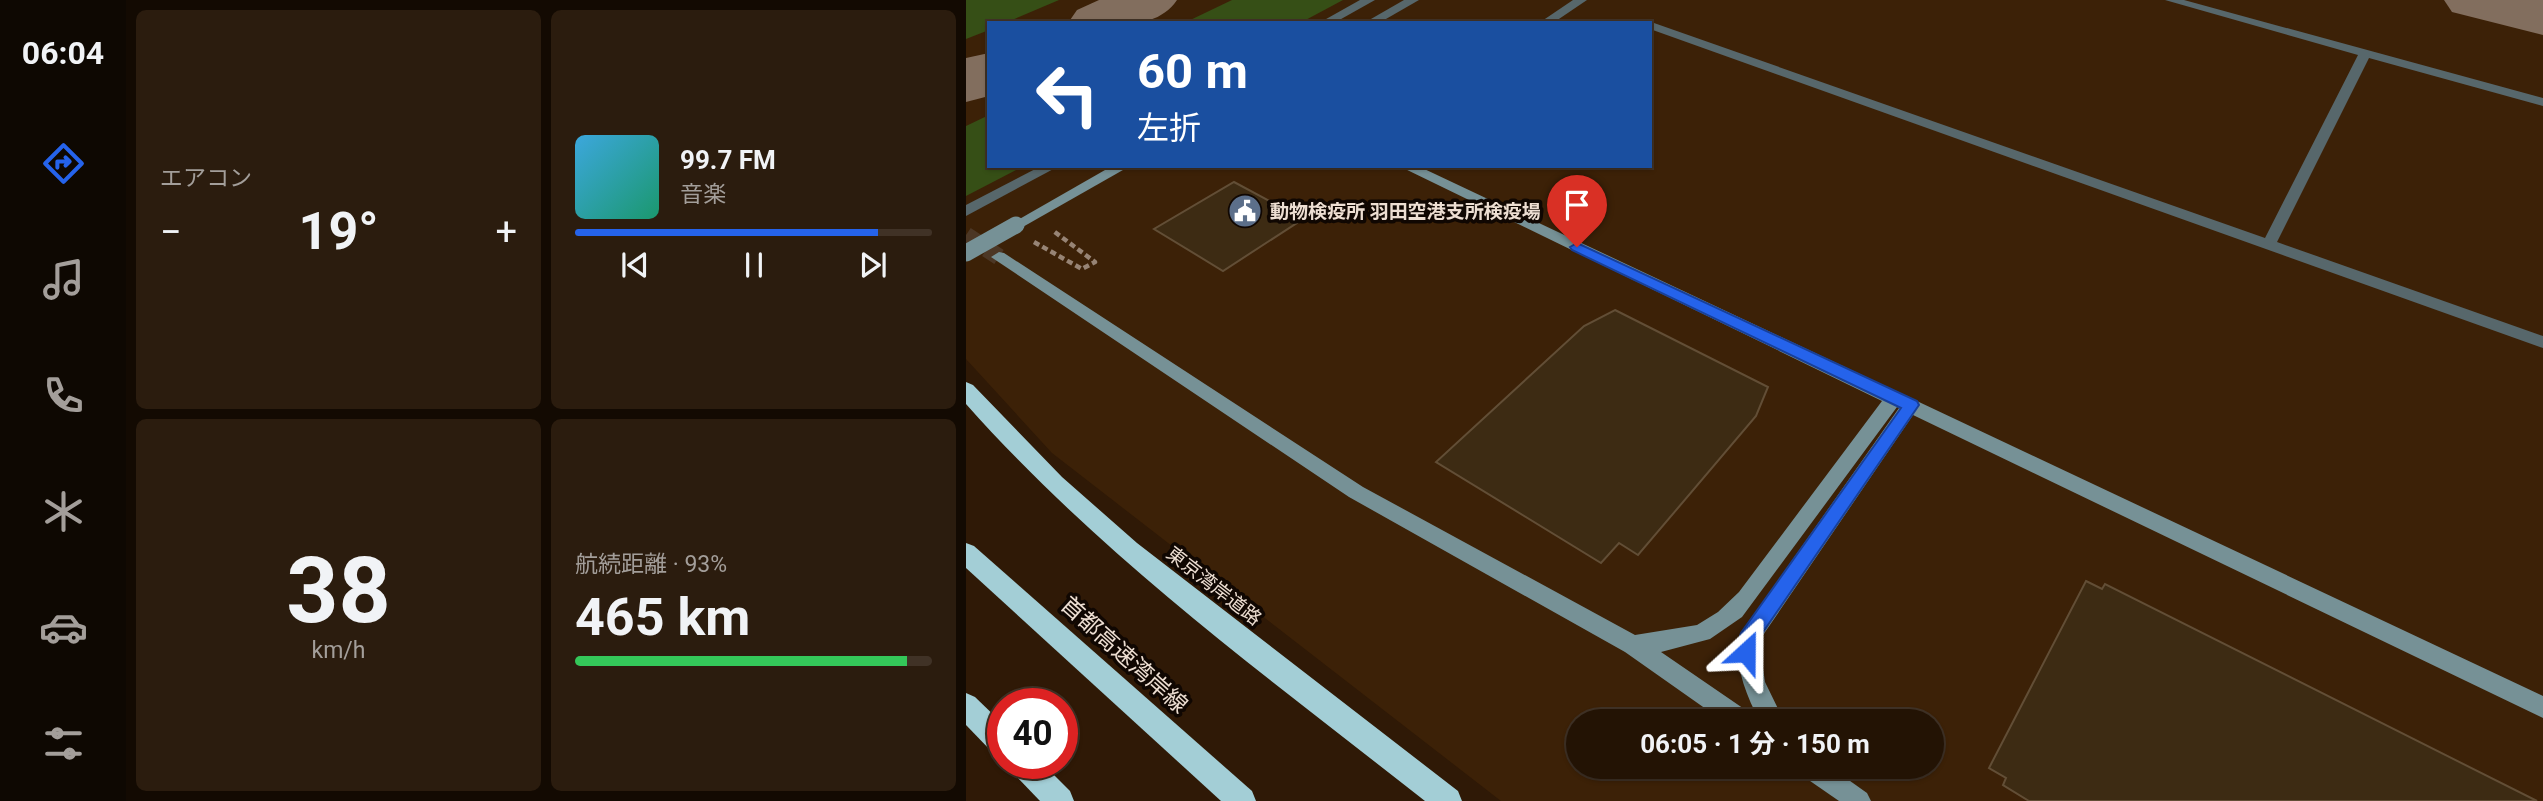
<!DOCTYPE html>
<html lang="ja">
<head>
<meta charset="utf-8">
<style>
  body { margin:0; font-family:Roboto,"Noto Sans JP",sans-serif; background:#2b1c0e; color:#f1f3f6; height:100vh; display:flex; flex-direction:column; font-size:26px; white-space:nowrap }
  * { box-sizing:border-box; margin:0 }
  p { font-size:23px; color:#a39e9a }
  .icon { flex:none; width:38px; height:38px; fill:none; stroke:currentColor; stroke-width:2; stroke-linecap:round; stroke-linejoin:round }
  .map { position:relative; flex:1; overflow:hidden }
  .side { display:flex; flex-direction:column; gap:10px; padding:10px; background:#130a02; width:840px }
  .side>* { flex:none }
  .hud { position:absolute; left:21px; top:21px; width:665px; height:147px; border-radius:0px; box-shadow:0 2px 5px #0004,0 0 0 2px #403226; background:#1a4fa0; color:#fff; overflow:hidden }
  .speed { position:absolute; left:21px; top:688px; display:flex; gap:14px; font-size:35px; font-weight:700; text-align:center }
  .speed>* { display:grid; place-content:center; width:91px; height:91px; border-radius:50%; background:#231304; box-shadow:0 2px 5px #0004,0 0 0 2px #403226; line-height:1 }
  .speed .limit { border:10px solid #d22; background:#fff; color:#111 }
  .pin { position:absolute; display:grid; place-items:center; width:60px; height:60px; color:#fff; margin:-72px -30px; border-radius:50% 50% 50% 0; rotate:-45deg; box-shadow:0 0 7px #0007 }
  .pin .icon { rotate:45deg }
  .me { position:absolute; width:77px; margin:-38px; rotate:24deg; stroke-linejoin:round; filter:drop-shadow(0 0 5px #0008) }
  .turn { display:flex; align-items:center; gap:24px; height:147px; padding:0 35px; font-size:32px }
  .turn .icon { width:91px; height:91px; stroke-width:2.5 }
  .turn b { display:block; font-size:49px; line-height:60px }
  .big { font-size:52px; font-weight:700; line-height:1.1 }
  .side .widget { flex:1; display:flex; flex-direction:column; justify-content:center; gap:10px; min-width:0; padding:0 24px; border-radius:10px; background:#2b1c0e }
  .side .dial { align-items:center; gap:0 }
  .dial b { font-size:91px; line-height:1 }
  .song { display:flex; align-items:center; gap:21px }
  .cover { width:84px; height:84px; border-radius:10px; background:linear-gradient(135deg,hsl(200 70% 55%),hsl(160 70% 35%)) }
  .played { height:7px; border-radius:4px; background:linear-gradient(90deg,#2563eb 85%,#403226 85%) }
  .keys { display:flex; justify-content:space-around; direction:ltr }
  .heat { display:flex; justify-content:space-between; align-items:center; font-size:38px; direction:ltr }
  .charge { height:10px; border-radius:5px; background:linear-gradient(90deg,#34c759 93%,#403226 0) }
  .side .tiles { flex:1; display:grid; gap:10px; grid-template-columns:repeat(2,1fr) }
  .trip { position:absolute; left:600px; top:709px; width:378px; height:70px; border-radius:35px; background:#231304; box-shadow:0 2px 5px #0004,0 0 0 2px #403226; font-weight:700; line-height:70px; text-align:center }
  main { display:flex; flex:1; min-height:0 }
  .menu { display:flex; flex-direction:column; width:126px; justify-content:space-around; align-items:center; background:#0e0802; color:#a39e9a }
  .menu .icon { width:49px; height:49px }
  .menu .selected { color:#2563eb }
  .menu b { font-size:32px; color:#f1f3f6 }
  .map>svg:first-child { display:block }
  .built { fill:#3c2107; fill-rule:evenodd }
  .green { fill:#364f16 }
  .lines { fill:none; stroke-linecap:round; stroke-linejoin:round }
  .taxiway { fill:#826e5e; fill-rule:evenodd }
  .building { fill:#3d2b13; stroke:#624e36; stroke-width:2 }
  .secondary-tunnel { stroke:#4c3725; stroke-width:17; stroke-dasharray:17 8; stroke-linecap:butt }
  .path { stroke:#978475; stroke-width:4.5; stroke-dasharray:6 3.5; stroke-linecap:butt }
  .lane { fill:#57676b; fill-rule:evenodd }
  .secondary { fill:#769196; fill-rule:evenodd }
  .highway { fill:#a3ced6; fill-rule:evenodd }
  .secondary-bridge { stroke:#769196; stroke-width:17 }
  .route { fill:#2563eb; stroke:#184099; stroke-width:2 }
  .labels { text-anchor:middle; dominant-baseline:central; stroke-width:7; stroke-linejoin:round; paint-order:stroke }
  .poi-label { font-size:19px; font-weight:bold; fill:#edded2; stroke:#100702; text-anchor:start }
  .street-label { font-size:19px; fill:#edded2; stroke:#100702 }
  .near-street-label { font-size:23px; fill:#edded2; stroke:#100702 }
</style>
</head>
<body>
<main>
<nav class="menu">
<b>06:04</b>
<svg class="icon selected" aria-label="directions" viewBox="0 0 24 24"><path d="M12 3l9 9-9 9-9-9zM9 14v-3h6M13 9l2 2-2 2"/></svg>
<svg class="icon" aria-label="music" viewBox="0 0 24 24"><path d="M9 18V5l10-2v13"/><circle cx="6" cy="18" r="3"/><circle cx="16" cy="16" r="3"/></svg>
<svg class="icon" aria-label="phone" viewBox="0 0 24 24"><path d="M5 4h4l2 5-3 2q2 4 5 5l2-3 5 2v4C11 20 4 13 5 4z"/></svg>
<svg class="icon" aria-label="climate" viewBox="0 0 24 24"><path d="M12 3v18M4 7l16 10M4 17L20 7"/></svg>
<svg class="icon" aria-label="car" viewBox="0 0 24 24"><path d="M5 17H2v-5l4-1 3-4h7l3 4 3 1v5h-3M9 17h6M6 11h13"/><circle cx="7" cy="17" r="2"/><circle cx="17" cy="17" r="2"/></svg>
<svg class="icon" aria-label="filters" viewBox="0 0 24 24"><path d="M4 7h16M4 17h16"/><circle cx="9" cy="7" r="2"/><circle cx="15" cy="17" r="2"/></svg>
</nav>
<section class="side">
<div class="tiles">
<div class="widget"><p>エアコン</p>
<div class="heat"><a>−</a><b class="big">19°</b><a>+</a></div>
</div>
<div class="widget">
<div class="song"><i class="cover"></i><div><b>99.7 FM</b><p>音楽</p></div></div>
<div class="played"></div>
<div class="keys"><svg class="icon" aria-label="previous" viewBox="0 0 24 24"><path d="M18 5L8 12l10 7zM5 5v14"/></svg><svg class="icon" aria-label="pause" viewBox="0 0 24 24"><path d="M8 5v14M16 5v14"/></svg><svg class="icon" aria-label="next" viewBox="0 0 24 24"><path d="M6 5l10 7-10 7zM19 5v14"/></svg></div>
</div>
<div class="widget dial"><b>38</b><p>km/h</p></div>
<div class="widget"><p>航続距離 · 93%</p><b class="big">465 km</b><div class="charge"></div></div>
</div>
</section>
<div class="map">
<svg width="1577" height="801" viewBox="0 0 1577 801">
  <rect width="100%" height="100%" fill="#2f1906"/>
  <!-- built -->
  <path class="built" d="M0,0H1577V801H535L86,453L0,359ZM23,23H684V166H23ZM612,721H966V766H612Z"/>
  <!-- green -->
  <g class="green">
    <polygon points="0,0 93,0 39,23 23,23 23,30 0,39"/>
    <polygon points="266,0 377,0 334,23 218,23"/>
    <polygon points="23,115 23,166 58,166 0,196 0,126"/>
  </g>
  <g class="lines">
    <!-- taxiway -->
    <g class="taxiway">
      <path d="M133,0H211C188,34 138,23 102,23L111,10Z"/>
      <polygon points="1478,0 1577,0 1577,35 1486,12"/>
      <polygon points="23,53 23,96 0,102 0,58"/>
    </g>
  </g>
  <!-- building -->
  <g class="building">
    <polygon points="268,182 337,219 257,271 188,229"/>
    <polygon points="649,310 802,387 790,416 672,555 653,543 635,563 470,462 618,326"/>
    <polygon points="1120,581 1136,589 1139,584 1571,801 1063,801 1037,785 1040,778 1023,768"/>
  </g>
  <g class="lines">
    <!-- secondary-tunnel -->
    <polyline class="secondary-tunnel" points="0,235 33,257"/>
    <!-- path -->
    <polyline class="path" points="68,242 116,269 129,262 86,230"/>
    <!-- lane -->
    <g class="lane">
      <polygon points="394,0 409,0 368,23 353,23"/>
      <polygon points="438,0 453,0 413,23 398,23"/>
      <polygon points="607,0 621,0 587,23 573,23"/>
      <polygon points="1199,0 1218,0 1577,98 1577,106 1403,58 1311,242 1577,336 1577,348 684,29 684,23 680,23 688,23 1299,238 1392,55"/>
      <polygon points="75,166 93,166 0,216 0,205"/>
    </g>
    <!-- secondary -->
    <g class="secondary">
      <polygon points="146,166 164,166 55,228 45,228 43,225"/>
      <path d="M433,166H452L1577,696V718L947,415L793,641L799,682L818,721H794C780,696 770,668 771,639L933,408L931,407L776,617L744,639L695,652L784,713L787,721H757L659,652L383,497L25,257L33,252L38,253L397,487L669,635L731,625L752,612L773,592L916,401Z"/>
      <polygon points="831,766 863,766 901,793 905,801 873,801 834,774"/>
    </g>
    <!-- highway -->
    <g class="highway">
      <path d="M0,382L7,385L96,477L171,543L492,791L496,801H459C300,676 135,556 0,404Z"/>
      <polygon points="0,543 8,546 286,791 290,801 255,801 0,568"/>
      <polygon points="0,693 9,697 37,724 37,756 27,753 0,725"/>
      <polygon points="43,763 76,763 104,791 108,801 74,801 47,773"/>
    </g>
    <!-- secondary-bridge -->
    <polyline class="secondary-bridge" points="0,253 50,225"/>
  </g>
  <!-- route -->
  <polygon class="route" points="611,243 951,401 953,405 791,641 787,658 780,661 773,658 770,652 775,633 935,408 606,250 604,247"/>
  <!-- icons -->
  <defs>
    <symbol id="civic-disc" viewBox="-11 -11 22 22"><circle r="9.5" fill="#5c6f8a" stroke="#100702"/><path d="M-.6-6.5H3V-4.5H.6V-3L4-1V1h2V6H-6V1h2V-1L-.6-3ZM-1.2 2.5V6h2.4V2.5Z" fill="#fff"/></symbol>
  </defs>
  <g fill-rule="evenodd">
    <use href="#civic-disc" x="260" y="192" width="38" height="38"/>
  </g>
  <g class="labels">
    <!-- poi labels -->
    <g class="poi-label">
      <text x="304" y="211">動物検疫所 羽田空港支所検疫場</text>
    </g>
    <!-- street labels -->
    <g class="street-label">
      <text transform="translate(248 586) rotate(38)">東京湾岸道路</text>
    </g>
    <!-- near-street labels -->
    <g class="near-street-label">
      <text transform="translate(158 655) rotate(42)">首都高速湾岸線</text>
    </g>
  </g>
</svg>
<div class="speed"><div class="limit">40</div></div>
<div class="pin" style="left:611px;top:247px;background:#d93025"><svg class="icon" aria-label="arrive" viewBox="0 0 24 24"><path d="M6 21V4h12l-3 4 3 4H6"/></svg></div>
<svg class="me" style="left:780px;top:652px" viewBox="-20 -20 40 40"><path d="M0-17L14 15 0 8-14 15z" fill="#2563eb" stroke="#fff" stroke-width="4"/></svg>
<div class="trip">06:05 · 1 分 · 150 m</div>
<div class="hud">
<div class="turn"><svg class="icon" aria-label="left" viewBox="0 0 24 24"><path d="M17 20v-9H6M10 6l-5 5 5 5"/></svg><div><b>60 m</b>左折</div></div>
</div>
</div>
</main>
</body>
</html>
